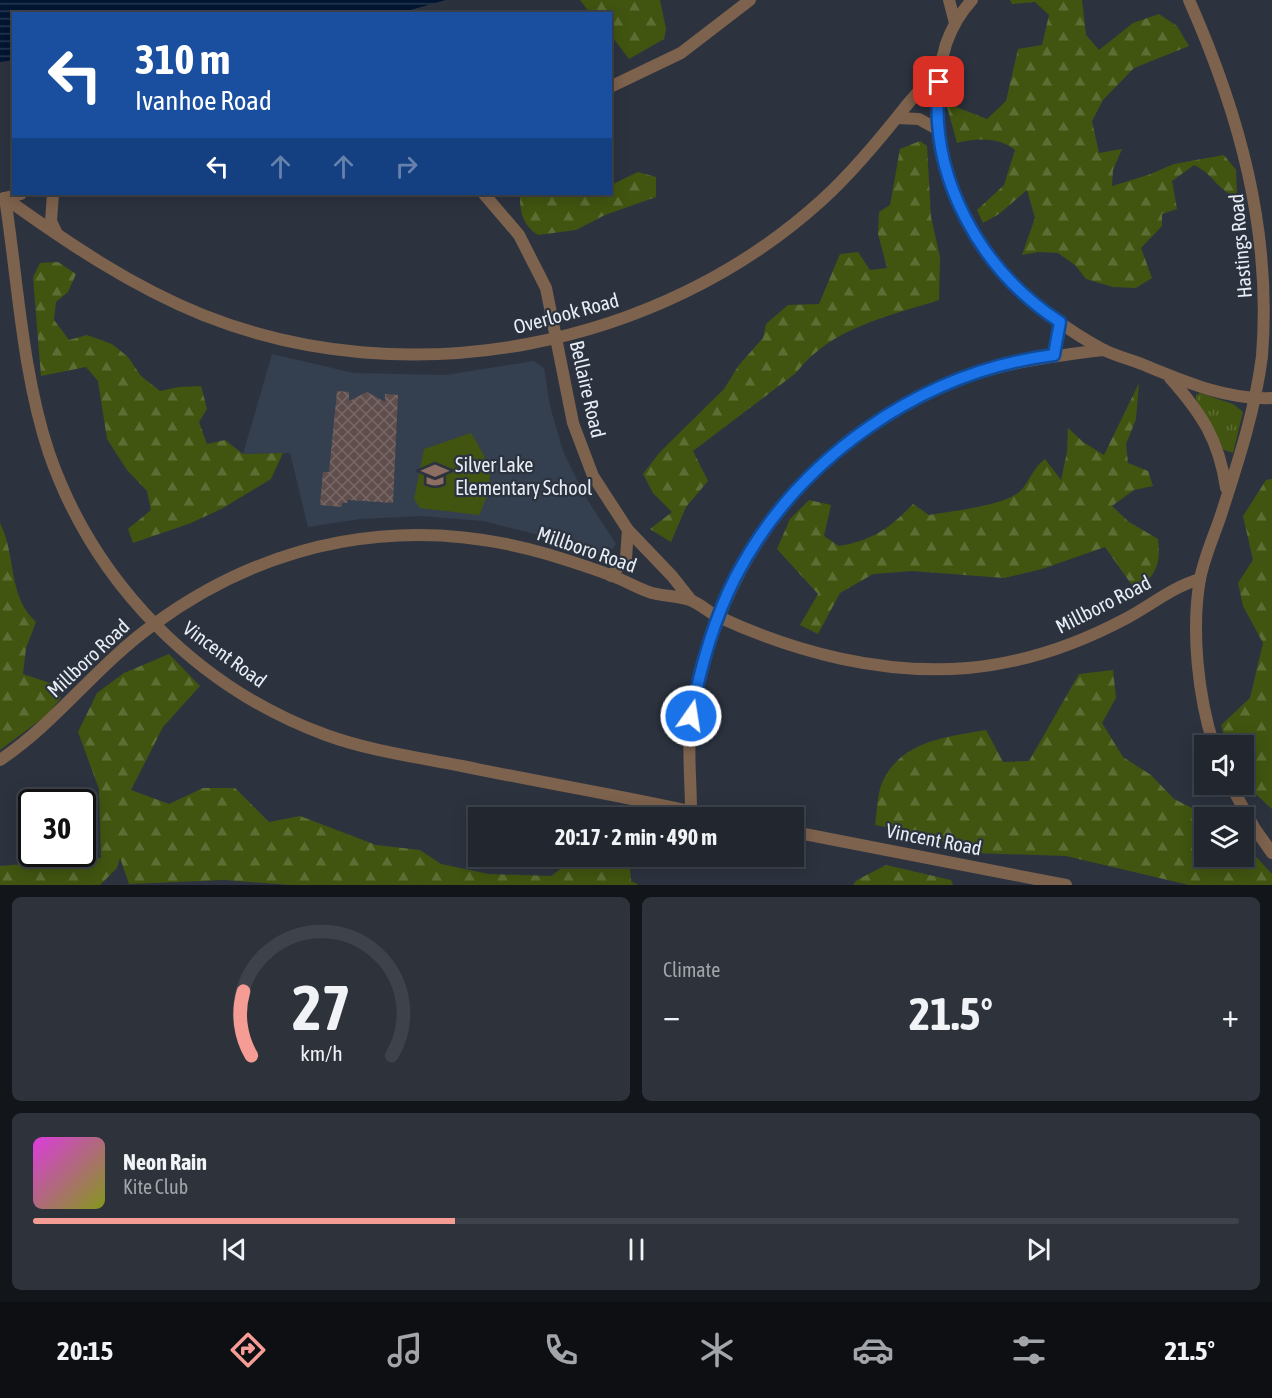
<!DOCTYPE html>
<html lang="en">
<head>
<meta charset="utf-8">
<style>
  body { margin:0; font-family:"Asap Condensed",sans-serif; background:#2d323b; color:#f1f3f6; height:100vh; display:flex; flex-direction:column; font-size:22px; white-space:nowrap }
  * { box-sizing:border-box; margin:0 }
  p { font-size:20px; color:#a2a5aa }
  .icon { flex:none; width:33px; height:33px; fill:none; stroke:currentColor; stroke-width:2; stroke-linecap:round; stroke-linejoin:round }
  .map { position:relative; height:885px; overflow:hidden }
  .side { display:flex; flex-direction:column; gap:12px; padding:12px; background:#12151a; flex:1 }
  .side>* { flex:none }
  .hud { position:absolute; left:12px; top:12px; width:600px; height:183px; border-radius:0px; box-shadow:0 3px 15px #0003,0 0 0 2px #3e434b; background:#1a4fa0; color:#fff; overflow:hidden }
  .buttons { position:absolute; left:1194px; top:735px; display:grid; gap:12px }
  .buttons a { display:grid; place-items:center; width:60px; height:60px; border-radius:0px; background:#21262f; box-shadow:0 3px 15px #0003,0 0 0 2px #3e434b; font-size:30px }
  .speed { position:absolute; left:18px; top:789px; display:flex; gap:12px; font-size:30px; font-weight:700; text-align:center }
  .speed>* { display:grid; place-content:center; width:78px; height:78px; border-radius:50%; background:#21262f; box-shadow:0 3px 15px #0003,0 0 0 2px #3e434b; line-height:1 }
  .speed .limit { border:3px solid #111; border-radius:9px; background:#fff; color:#111 }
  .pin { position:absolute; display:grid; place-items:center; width:51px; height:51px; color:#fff; margin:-26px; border-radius:12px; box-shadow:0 3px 9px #0006 }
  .me { position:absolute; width:66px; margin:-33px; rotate:13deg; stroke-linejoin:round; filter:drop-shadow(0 0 4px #0008) }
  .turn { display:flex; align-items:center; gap:21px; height:126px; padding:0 24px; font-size:27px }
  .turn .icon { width:78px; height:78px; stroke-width:2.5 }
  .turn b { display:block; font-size:42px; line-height:51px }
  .lanes { display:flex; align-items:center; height:57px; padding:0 24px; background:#0003; justify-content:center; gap:30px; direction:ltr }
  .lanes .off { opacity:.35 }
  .big { font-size:45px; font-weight:700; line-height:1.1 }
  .side .widget { flex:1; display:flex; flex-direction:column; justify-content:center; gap:9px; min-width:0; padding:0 21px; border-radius:9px; background:#2d323b }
  .side .dial { align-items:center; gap:0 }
  .dial svg { height:156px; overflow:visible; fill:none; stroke:#3e434b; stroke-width:7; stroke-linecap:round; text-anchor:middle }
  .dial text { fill:#f1f3f6; stroke:none }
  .song { display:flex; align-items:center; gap:18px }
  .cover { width:72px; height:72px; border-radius:9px; background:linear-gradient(135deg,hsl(300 70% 55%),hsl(70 70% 35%)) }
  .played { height:6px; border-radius:3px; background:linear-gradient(90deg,#f59c94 35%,#3e434b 35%) }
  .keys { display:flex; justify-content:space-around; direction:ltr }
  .heat { display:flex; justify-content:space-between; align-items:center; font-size:33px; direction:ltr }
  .side .tiles { flex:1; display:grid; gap:12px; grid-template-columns:1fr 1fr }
  .widget:last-child { grid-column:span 2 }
  .trip { position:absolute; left:468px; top:807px; width:336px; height:60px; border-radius:0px; background:#21262f; box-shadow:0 3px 15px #0003,0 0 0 2px #3e434b; font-weight:700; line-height:60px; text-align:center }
  .tab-bar { display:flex; height:96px; justify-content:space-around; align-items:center; background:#0d0f13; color:#a2a5aa }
  .tab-bar .icon { width:42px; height:42px }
  .tab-bar .selected { color:#f59c94 }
  .tab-bar b { font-size:27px; color:#f1f3f6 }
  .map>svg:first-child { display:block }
  .built { fill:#343f4f }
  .grass { fill:url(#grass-tufts) }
  .forest { fill:url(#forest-firs) }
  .pitch { fill:#415510 }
  .water { fill:url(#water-rules) }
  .building { fill:url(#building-cross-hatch) }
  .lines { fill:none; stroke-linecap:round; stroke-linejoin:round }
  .minor { stroke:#7d624d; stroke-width:12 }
  .route-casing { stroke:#114b97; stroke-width:15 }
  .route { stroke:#1a73e8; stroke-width:10 }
  .labels { text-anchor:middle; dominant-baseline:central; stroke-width:4.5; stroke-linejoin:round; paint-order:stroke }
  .street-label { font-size:20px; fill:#e8edf5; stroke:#2c333f }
  .poi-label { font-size:20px; fill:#e8edf5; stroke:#2c333f; text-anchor:start }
</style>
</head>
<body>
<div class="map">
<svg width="1272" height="885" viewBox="0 0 1272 885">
  <defs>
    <pattern id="grass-tufts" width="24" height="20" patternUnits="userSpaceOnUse" patternTransform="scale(1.5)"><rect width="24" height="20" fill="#415510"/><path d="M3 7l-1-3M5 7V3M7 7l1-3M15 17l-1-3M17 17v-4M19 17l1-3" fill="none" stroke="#5c6e33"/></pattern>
    <pattern id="forest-firs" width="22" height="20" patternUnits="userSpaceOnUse" patternTransform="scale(1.5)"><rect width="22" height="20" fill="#415510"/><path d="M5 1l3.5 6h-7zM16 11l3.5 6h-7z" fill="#5c6e33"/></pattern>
    <pattern id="water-rules" width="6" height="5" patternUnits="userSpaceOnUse" patternTransform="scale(1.5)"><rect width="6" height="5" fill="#021632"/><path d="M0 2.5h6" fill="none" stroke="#273850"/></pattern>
    <pattern id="building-cross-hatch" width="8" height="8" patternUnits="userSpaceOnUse" patternTransform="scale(1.5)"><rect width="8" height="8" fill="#604e4d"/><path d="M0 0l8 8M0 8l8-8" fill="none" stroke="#776867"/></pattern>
  </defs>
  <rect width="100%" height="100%" fill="#2c333f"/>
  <!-- built -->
  <polygon class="built" points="272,354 354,373 445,375 534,361 544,368 550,406 563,451 585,496 616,544 608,554 601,555 554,539 483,521 421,516 360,519 308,527 290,453 243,454"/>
  <!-- grass -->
  <polygon class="grass" points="1200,393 1233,404 1243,412 1233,453 1222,449 1196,399 1196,395"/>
  <!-- forest -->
  <g class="forest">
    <polygon points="580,0 660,0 666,29 664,39 629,59 611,35 610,14 590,13"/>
    <path d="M1010,0H1082L1086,35L1099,50L1133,23L1159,14L1177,26L1189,46L1134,68L1103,100L1092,121L1099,153L1122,149L1113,170L1112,186L1148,175L1174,164L1224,155L1236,170L1237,197C1215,189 1216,176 1194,165L1172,181L1177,209L1162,214V226L1141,248L1152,278L1136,288L1113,287L1086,279L1075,265L1058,253L1038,252L1022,255L1035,218L1027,190L999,214L983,223L977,210L1004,185L1015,150C999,137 976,138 957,143L946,103L987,119L1006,101L1018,49L1042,45L1049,15L1035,2L1012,4Z"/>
    <path d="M920,141L927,146L931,217L940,257L939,300C889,316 830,328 796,373L693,451L708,481L686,507L671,542L650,529L672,512L653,493L643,474L660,452L724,389L739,365L763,338L766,324L788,305L819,304L840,254L858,252L870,270L887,268L878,234L879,212L890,205L900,149Z"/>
    <path d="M638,172L656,177V197L605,215L576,230L538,235C523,225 520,213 520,196L524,194H550L559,196L610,194L611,185Z"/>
    <polygon points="58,262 76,274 68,292 56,302 54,320 69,340 87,335 112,344 128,357 141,376 160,391 179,387 201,386 207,409 199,422 207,444 225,440 243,454 283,453 271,479 223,508 191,523 133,543 128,529 151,510 147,491 127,470 107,439 98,381 86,367 41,376 33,277 40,263"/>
    <path d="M1139,383L1136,419L1126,444L1128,463L1148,471L1153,486L1134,490L1112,506L1129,522L1158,539C1161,566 1156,574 1136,591L1105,547L1042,569L1004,578L912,571L873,574L840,593L818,634L800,625L818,594L777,549L790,519L809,500L831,505L824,536L839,546C873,540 889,529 913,504L929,515C952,511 1003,506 1019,492C1029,484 1031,470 1045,459L1061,480L1067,452L1068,428L1083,442L1104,455Z"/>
    <polygon points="1272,479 1272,809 1247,786 1244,779 1244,746 1227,745 1221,725 1250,698 1263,643 1243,606 1238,583 1253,560 1243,516 1266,480"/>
    <path d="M0,523C17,557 7,595 36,622L26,648L23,674L50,683L61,698L47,715L0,750Z"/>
    <polygon points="169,654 200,686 163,727 131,790 169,804 203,788 235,788 269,822 300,816 376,845 420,850 441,864 489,874 551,876 566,865 566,857 629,857 631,881 639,885 291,885 224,880 129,884 120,858 117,868 100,885 0,885 0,866 101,858 99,789 78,732 97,693 124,673"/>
    <path d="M1113,670L1116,698L1102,723L1123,757L1151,775L1174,799L1210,817L1204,818V856H1244V844L1272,874V885H1189L1066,856L974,853L923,834L875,825C877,812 877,795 882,783C900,741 946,737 986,730L1003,762L1029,761L1079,674Z"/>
    <polygon points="886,865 951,880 953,885 853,885 857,880"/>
  </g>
  <!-- pitch -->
  <path class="pitch" d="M471,433C491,466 497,477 479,515L420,508L414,499L424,449Z"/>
  <!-- water -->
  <polygon class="water" points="0,0 446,0 396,14 14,14 13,60 0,62"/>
  <!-- building -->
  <polygon class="building" points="337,391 349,392 349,401 367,392 385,402 385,394 398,395 393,503 348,500 347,503 342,503 342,507 320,505 323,472 329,472"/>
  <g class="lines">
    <!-- minor -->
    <g class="minor">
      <polyline points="949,0 955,23"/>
      <path d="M1189,0C1239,113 1272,230 1262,356C1255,412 1237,465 1220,518C1213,538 1204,558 1200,579C1191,630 1198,697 1214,746"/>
      <path d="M941,64C938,85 935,106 937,128C947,227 1018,303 1102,349C1117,357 1134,360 1149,367C1188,383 1229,400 1272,398"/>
      <polyline points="610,87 681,53 750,0"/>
      <polyline points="897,118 919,119 937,129"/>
      <polyline points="53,194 51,221 57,234"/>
      <polyline points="484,194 519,235 546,288 573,423 593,476 628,530 626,558 611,576"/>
      <path d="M5,198C68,243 131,286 203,315C409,397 659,348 822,200C853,172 880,139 906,106C917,93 929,80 939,65C943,59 944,51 946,44C952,27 960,13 972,0"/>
      <path d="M5,198C18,282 22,372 49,453C94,583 197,688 326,735C370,751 417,757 462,766C549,784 636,798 721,818"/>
      <polyline points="1,199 21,194"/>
      <polyline points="1055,355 1060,322"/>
      <path d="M1170,378C1202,414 1219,440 1226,488"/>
      <polyline points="628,530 672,576 691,600"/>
      <path d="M0,760C57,722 97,665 153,625C270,539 407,513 547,554C570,561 593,568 615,577C628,582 639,589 652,593C664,596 678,596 690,600C701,604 709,613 719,617C796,653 883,675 968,668C1024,663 1076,645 1125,619C1150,606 1172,587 1200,579"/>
      <polyline points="1230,784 1255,829 1272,853"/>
      <path d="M691,811C691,780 687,746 691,716C693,701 698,686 702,671C734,544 822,435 945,385C995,364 1050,356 1104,350"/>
      <polyline points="794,832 1066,885"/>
    </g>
  </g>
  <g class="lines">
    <defs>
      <path id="route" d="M691,716C700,669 713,621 735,578C797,458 921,372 1054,355L1060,322C981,271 928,177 939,82"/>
    </defs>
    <!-- route casing -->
    <use href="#route" class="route-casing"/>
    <!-- route -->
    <use href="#route" class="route"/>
  </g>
  <!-- icons -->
  <defs>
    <symbol id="school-bare" viewBox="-9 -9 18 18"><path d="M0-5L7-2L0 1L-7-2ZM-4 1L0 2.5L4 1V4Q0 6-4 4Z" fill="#8d6e63" stroke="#2c333f" stroke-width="2.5" paint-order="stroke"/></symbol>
  </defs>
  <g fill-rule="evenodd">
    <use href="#school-bare" x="416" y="456" width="38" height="38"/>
  </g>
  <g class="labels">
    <!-- street labels -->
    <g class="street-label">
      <text transform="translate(1240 246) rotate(-95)">Hastings Road</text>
      <text transform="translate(566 313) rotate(-15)">Overlook Road</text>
      <text transform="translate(588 389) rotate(77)">Bellaire Road</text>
      <text transform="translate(587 549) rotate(19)">Millboro Road</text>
      <text transform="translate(1103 604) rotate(-27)">Millboro Road</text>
      <text transform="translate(225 654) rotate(36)">Vincent Road</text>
      <text transform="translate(88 658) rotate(-43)">Millboro Road</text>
      <text transform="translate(934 839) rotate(11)">Vincent Road</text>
    </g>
    <!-- poi labels -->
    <g class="poi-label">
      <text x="455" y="464">Silver Lake<tspan x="455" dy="23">Elementary School</tspan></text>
    </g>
  </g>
</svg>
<div class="buttons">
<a><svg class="icon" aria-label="sound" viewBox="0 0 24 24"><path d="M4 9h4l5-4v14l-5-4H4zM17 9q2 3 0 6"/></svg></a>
<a><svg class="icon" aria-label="layers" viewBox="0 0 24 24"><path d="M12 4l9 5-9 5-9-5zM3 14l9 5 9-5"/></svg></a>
</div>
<div class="speed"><div class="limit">30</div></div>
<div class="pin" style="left:939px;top:82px;background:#d93025"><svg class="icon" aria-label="arrive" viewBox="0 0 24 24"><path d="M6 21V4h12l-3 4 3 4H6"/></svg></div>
<svg class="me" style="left:691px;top:716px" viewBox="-20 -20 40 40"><circle r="17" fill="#1a73e8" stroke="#fff" stroke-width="3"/><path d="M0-11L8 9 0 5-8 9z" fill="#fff"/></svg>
<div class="trip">20:17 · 2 min · 490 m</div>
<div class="hud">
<div class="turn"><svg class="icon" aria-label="left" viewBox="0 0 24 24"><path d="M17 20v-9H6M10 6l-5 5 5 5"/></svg><div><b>310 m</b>Ivanhoe Road</div></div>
<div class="lanes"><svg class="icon" aria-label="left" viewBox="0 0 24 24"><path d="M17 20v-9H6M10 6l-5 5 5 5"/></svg><svg class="icon off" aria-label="ahead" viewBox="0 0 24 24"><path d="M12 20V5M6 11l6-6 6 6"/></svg><svg class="icon off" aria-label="ahead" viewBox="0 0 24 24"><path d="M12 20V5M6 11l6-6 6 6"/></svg><svg class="icon off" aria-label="right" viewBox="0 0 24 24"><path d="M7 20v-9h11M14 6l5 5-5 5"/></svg></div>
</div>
</div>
<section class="side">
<div class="tiles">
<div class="widget dial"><svg viewBox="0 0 100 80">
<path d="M14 69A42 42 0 1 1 86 69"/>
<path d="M14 69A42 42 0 0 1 10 36" stroke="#f59c94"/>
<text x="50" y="56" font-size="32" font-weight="700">27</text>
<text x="50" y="72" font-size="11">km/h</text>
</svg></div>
<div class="widget"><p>Climate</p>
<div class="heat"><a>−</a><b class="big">21.5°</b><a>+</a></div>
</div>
<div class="widget">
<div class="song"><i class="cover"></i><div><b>Neon Rain</b><p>Kite Club</p></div></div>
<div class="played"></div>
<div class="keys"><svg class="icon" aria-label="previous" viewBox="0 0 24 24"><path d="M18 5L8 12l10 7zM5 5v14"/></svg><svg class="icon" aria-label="pause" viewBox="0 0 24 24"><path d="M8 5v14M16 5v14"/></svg><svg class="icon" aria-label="next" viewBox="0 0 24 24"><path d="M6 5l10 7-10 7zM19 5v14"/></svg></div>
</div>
</div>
</section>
<nav class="tab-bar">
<b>20:15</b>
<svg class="icon selected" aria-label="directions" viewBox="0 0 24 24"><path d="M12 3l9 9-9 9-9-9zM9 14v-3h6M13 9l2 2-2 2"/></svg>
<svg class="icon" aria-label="music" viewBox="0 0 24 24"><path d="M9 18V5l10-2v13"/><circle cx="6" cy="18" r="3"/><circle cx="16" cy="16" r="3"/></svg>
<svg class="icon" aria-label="phone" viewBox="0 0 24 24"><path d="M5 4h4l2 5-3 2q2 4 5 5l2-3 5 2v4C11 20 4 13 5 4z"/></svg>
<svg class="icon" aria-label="climate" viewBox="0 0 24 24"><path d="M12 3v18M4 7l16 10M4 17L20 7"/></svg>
<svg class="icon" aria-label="car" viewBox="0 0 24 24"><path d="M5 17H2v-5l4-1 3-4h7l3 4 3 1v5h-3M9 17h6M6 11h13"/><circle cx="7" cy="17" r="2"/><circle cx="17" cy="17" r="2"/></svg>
<svg class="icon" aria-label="filters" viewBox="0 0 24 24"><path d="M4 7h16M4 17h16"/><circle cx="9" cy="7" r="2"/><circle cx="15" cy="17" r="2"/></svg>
<b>21.5°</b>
</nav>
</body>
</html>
